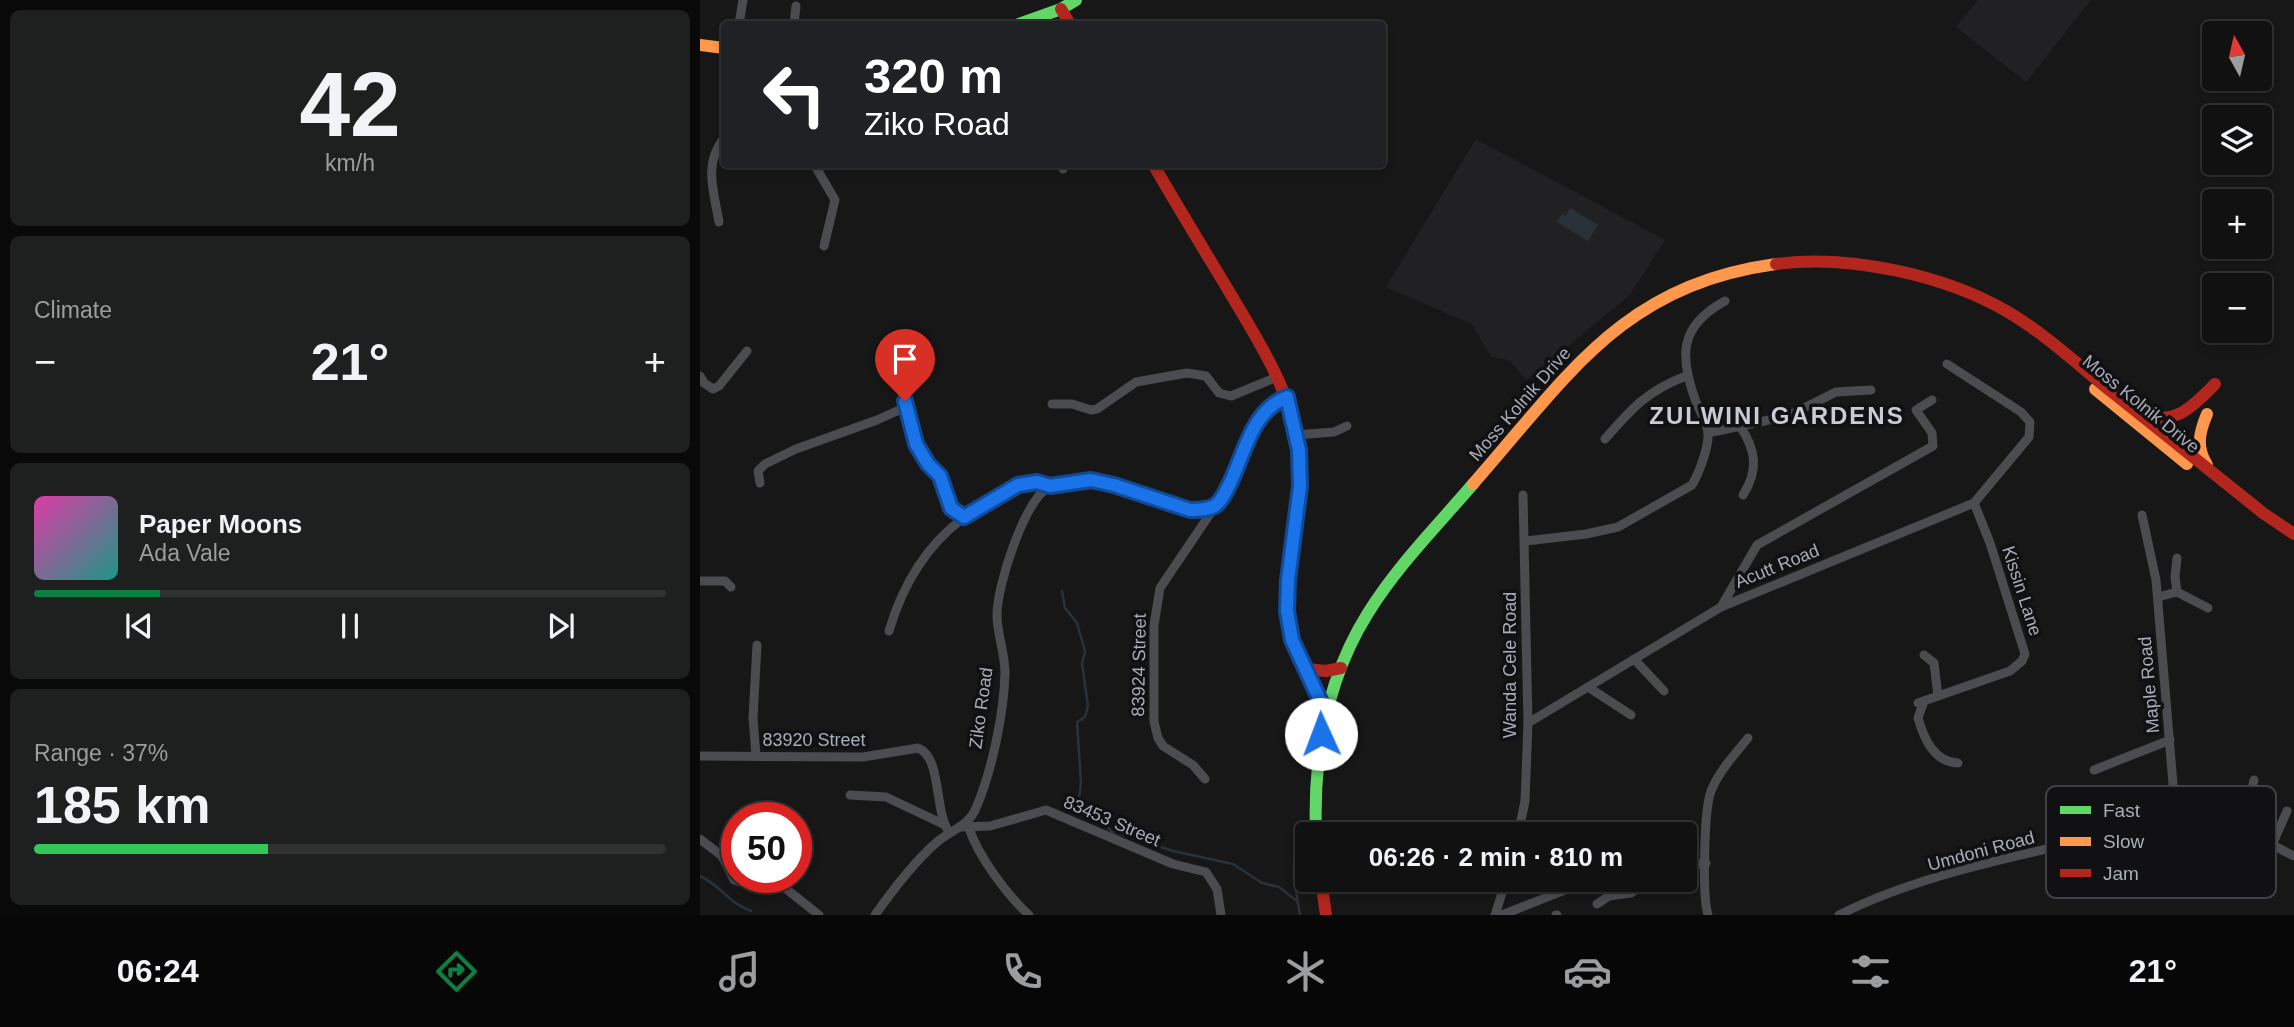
<!DOCTYPE html>
<html lang="en">
<head>
<meta charset="utf-8">
<style>
  body { margin:0; font-family:Helvetica,sans-serif; background:#1e1f1f; color:#f1f3f6; height:100vh; display:flex; flex-direction:column; font-size:26px; white-space:nowrap }
  * { box-sizing:border-box; margin:0 }
  p { font-size:23px; color:#9c9d9f }
  .icon { flex:none; width:38px; height:38px; fill:none; stroke:currentColor; stroke-width:2; stroke-linecap:round; stroke-linejoin:round }
  .map { position:relative; flex:1; overflow:hidden }
  .drawer { display:flex; flex-direction:column; gap:10px; padding:10px; background:#090909; width:700px }
  .drawer>* { flex:none }
  .top-card { position:absolute; left:21px; top:21px; width:665px; height:147px; border-radius:7px; box-shadow:0 4px 10px #0003,0 0 0 2px #303131; background:#202124; color:#fff; overflow:hidden }
  .needle { width:46px; rotate:352deg }
  .controls { position:absolute; left:1502px; top:21px; display:grid; gap:14px }
  .controls a { display:grid; place-items:center; width:70px; height:70px; border-radius:7px; background:#111; box-shadow:0 4px 10px #0003,0 0 0 2px #303131; font-size:35px }
  .speed { position:absolute; left:21px; top:802px; display:flex; gap:14px; font-size:35px; font-weight:700; text-align:center }
  .speed>* { display:grid; place-content:center; width:91px; height:91px; border-radius:50%; background:#111; box-shadow:0 4px 10px #0003,0 0 0 2px #303131; line-height:1 }
  .speed .limit { border:10px solid #d22; background:#fff; color:#111 }
  .pin { position:absolute; display:grid; place-items:center; width:60px; height:60px; color:#fff; margin:-72px -30px; border-radius:50% 50% 50% 0; rotate:-45deg; box-shadow:0 0 7px #0007 }
  .pin .icon { rotate:45deg }
  .me { position:absolute; width:77px; margin:-38px; rotate:358deg; stroke-linejoin:round; filter:drop-shadow(0 0 5px #0008) }
  .turn { display:flex; align-items:center; gap:24px; height:147px; padding:0 28px; font-size:32px }
  .turn .icon { width:91px; height:91px; stroke-width:2.5 }
  .turn b { display:block; font-size:49px; line-height:60px }
  .big { font-size:52px; font-weight:600; line-height:1.1 }
  .drawer .widget { flex:1; display:flex; flex-direction:column; justify-content:center; gap:10px; min-width:0; padding:0 24px; border-radius:10px; background:#1e1f1f }
  .drawer .dial { align-items:center; gap:0 }
  .dial b { font-size:91px; line-height:1 }
  .song { display:flex; align-items:center; gap:21px }
  .cover { width:84px; height:84px; border-radius:10px; background:linear-gradient(135deg,hsl(320 70% 55%),hsl(170 70% 35%)) }
  .played { height:7px; border-radius:4px; background:linear-gradient(90deg,#0b8043 20%,#303131 20%) }
  .keys { display:flex; justify-content:space-around; direction:ltr }
  .heat { display:flex; justify-content:space-between; align-items:center; font-size:38px; direction:ltr }
  .charge { height:10px; border-radius:5px; background:linear-gradient(90deg,#34c759 37%,#303131 0) }
  .trip { position:absolute; left:595px; top:822px; width:402px; height:70px; border-radius:7px; background:#111; box-shadow:0 4px 10px #0003,0 0 0 2px #303131; font-weight:600; line-height:70px; text-align:center }
  .tabs { display:flex; height:112px; justify-content:space-around; align-items:center; background:#070707; color:#9c9d9f }
  .tabs .icon { width:49px; height:49px }
  .tabs .on { color:#0b8043 }
  .tabs b { font-size:32px; color:#f1f3f6 }
  main { display:flex; flex:1; min-height:0 }
  .map>svg:first-child { display:block }
  .built { fill:#212124 }
  .water { fill:#2a3239 }
  .lines { fill:none; stroke-linecap:round; stroke-linejoin:round }
  .stream { stroke:#2a3239; stroke-width:2.5 }
  .street { stroke:#4b4c50; stroke-width:9 }
  .fast { stroke:#63d668; stroke-width:12 }
  .slow { stroke:#ff974d; stroke-width:12 }
  .jam { stroke:#b3261e; stroke-width:12 }
  .route-casing { stroke:#114b97; stroke-width:18 }
  .route { stroke:#1a73e8; stroke-width:12 }
  .labels { text-anchor:middle; dominant-baseline:central; stroke-width:7; stroke-linejoin:round; paint-order:stroke }
  .street-label { font-size:18px; fill:#a8adb8; stroke:#111113 }
  .district-label { font-size:24px; font-weight:bold; letter-spacing:2px; fill:#c9ccd4; stroke:#111113 }
  .key { fill:#111113; stroke:#3e4045; stroke-width:2 }
  .key-label { font-size:19px; fill:#a8adb8 }
</style>
</head>
<body>
<main>
<section class="drawer">
<div class="widget dial"><b>42</b><p>km/h</p></div>
<div class="widget"><p>Climate</p>
<div class="heat"><a>−</a><b class="big">21°</b><a>+</a></div>
</div>
<div class="widget">
<div class="song"><i class="cover"></i><div><b>Paper Moons</b><p>Ada Vale</p></div></div>
<div class="played"></div>
<div class="keys"><svg class="icon" aria-label="previous" viewBox="0 0 24 24"><path d="M18 5L8 12l10 7zM5 5v14"/></svg><svg class="icon" aria-label="pause" viewBox="0 0 24 24"><path d="M8 5v14M16 5v14"/></svg><svg class="icon" aria-label="next" viewBox="0 0 24 24"><path d="M6 5l10 7-10 7zM19 5v14"/></svg></div>
</div>
<div class="widget"><p>Range · 37%</p><b class="big">185 km</b><div class="charge"></div></div>
</section>
<div class="map">
<svg width="1594" height="915" viewBox="0 0 1594 915">
  <rect width="100%" height="100%" fill="#171717"/>
  <!-- built -->
  <g class="built">
    <polygon points="1278,0 1391,0 1326,82 1256,27"/>
    <polygon points="776,139 965,240 929,296 826,380 809,360 791,357 772,324 686,287"/>
  </g>
  <!-- water -->
  <polygon class="water" points="870,208 898,225 888,241 857,222 862,214 866,216"/>
  <g class="lines">
    <!-- stream -->
    <g class="stream">
      <polyline points="362,591 365,608 377,623 385,651 382,664 388,706 385,717 377,722 381,783 378,806 398,816 411,831 473,851 533,864 562,883 579,887 598,902"/>
      <polyline points="594,863 594,878 600,915"/>
      <path d="M0,876C23,887 27,902 51,911"/>
    </g>
    <!-- street -->
    <g class="street">
      <polyline points="39,24 43,0"/>
      <polyline points="94,24 96,6"/>
      <polyline points="114,164 135,200 124,246"/>
      <polyline points="363,169 365,164"/>
      <path d="M19,222C14,192 3,164 24,138"/>
      <polyline points="0,376 4,383 13,389 19,386 47,351"/>
      <polyline points="202,392 216,444 228,464 240,476 252,508 264,518"/>
      <polyline points="352,404 372,404 391,410 397,409 436,382 487,373 506,376 519,393 531,396 577,377"/>
      <path d="M1040,426C1056,450 1059,470 1043,495"/>
      <polyline points="1008,433 1088,416 1136,392 1171,390"/>
      <polyline points="596,435 634,432 647,426"/>
      <path d="M905,439C932,408 947,391 986,376"/>
      <polyline points="60,483 58,471 65,464 96,449 177,420 206,407"/>
      <polyline points="1442,515 1456,580 1476,820"/>
      <path d="M826,541L886,534L918,527L992,485C999,473 1009,447 1008,433C1007,423 1000,411 996,402C979,356 979,326 1025,301"/>
      <polyline points="0,581 25,581 31,587"/>
      <polyline points="1477,592 1508,608"/>
      <polyline points="1458,597 1477,592 1475,577 1477,558"/>
      <polyline points="1021,607 1057,545 1233,446 1232,433 1216,410 1232,400"/>
      <path d="M189,631C202,587 225,547 262,519C271,513 281,508 290,502C310,488 326,479 350,486"/>
      <polyline points="1224,655 1234,663 1238,696"/>
      <polyline points="934,659 964,691"/>
      <polyline points="888,687 931,715"/>
      <path d="M1224,701L1218,718C1224,739 1234,762 1258,763"/>
      <polyline points="1218,703 1310,671 1322,661 1325,654 1290,543 1274,503"/>
      <polyline points="828,723 1021,607 1274,503 1329,437 1330,422 1321,412 1247,364"/>
      <path d="M0,756L163,757L218,748C242,757 234,811 249,832"/>
      <polyline points="56,756 53,718 57,645"/>
      <polyline points="1394,770 1470,740"/>
      <polyline points="505,779 493,765 463,746 458,738 454,722 454,625 460,588 516,505"/>
      <polyline points="150,795 186,797 243,824"/>
      <polyline points="259,827 290,826 346,810 473,864 506,872 517,889 521,915"/>
      <path d="M269,828C278,856 307,895 329,915"/>
      <polyline points="1542,830 1554,780"/>
      <polyline points="818,835 825,801 828,723 823,495"/>
      <polyline points="0,839 22,856 34,880 52,886 85,888 119,915"/>
      <polyline points="1572,845 1587,811"/>
      <polyline points="985,867 1006,863"/>
      <polyline points="897,904 909,896 931,893 947,880"/>
      <path d="M175,915C192,891 215,861 237,842C251,830 269,826 276,808C292,771 304,713 305,673C305,653 297,634 297,615C297,586 323,505 347,488C357,481 376,481 388,480C423,480 456,503 490,510C498,510 509,510 516,505C523,499 527,489 531,481C546,451 553,410 587,397"/>
      <polyline points="795,915 806,880"/>
      <polyline points="802,915 890,880"/>
      <polyline points="856,915 857,915"/>
      <path d="M1008,915C1002,895 1004,810 1011,791C1019,771 1035,754 1048,738"/>
      <path d="M1139,915C1216,876 1315,856 1400,837C1432,830 1466,818 1500,819C1533,820 1565,842 1594,856"/>
    </g>
    <!-- fast -->
    <g class="fast">
      <polyline points="319,24 361,9 376,0"/>
      <polyline points="588,619 597,651 625,711"/>
      <path d="M616,835C613,757 626,680 668,613C697,566 737,526 773,484"/>
    </g>
    <!-- slow -->
    <g class="slow">
      <polyline points="0,45 24,48"/>
      <polyline points="1395,389 1487,464"/>
      <path d="M1507,414C1499,433 1496,447 1507,465"/>
      <path d="M773,484C868,376 922,285 1076,264"/>
    </g>
    <!-- jam -->
    <g class="jam">
      <polyline points="361,9 370,24"/>
      <path d="M453,164C479,209 506,253 533,298C560,344 592,393 599,449C606,506 579,562 588,619"/>
      <path d="M1076,264C1148,254 1245,275 1308,312C1347,335 1381,368 1417,396C1466,435 1515,474 1563,513L1594,534"/>
      <path d="M1447,417C1479,423 1494,405 1515,384"/>
      <polyline points="606,669 626,671 641,668"/>
      <polyline points="621,880 626,915"/>
    </g>
  </g>
  <g class="lines">
    <defs>
      <path id="route" d="M205,401L216,444L228,464L240,476L251,508L264,517L318,485L337,482L350,486L391,480L414,485L490,510C498,510 509,510 516,505C523,499 527,489 531,481C545,451 553,410 587,397L599,450L600,486L588,580L587,611L592,640L625,711L621,734"/>
    </defs>
    <!-- route casing -->
    <use href="#route" class="route-casing"/>
    <!-- route -->
    <use href="#route" class="route"/>
  </g>
  <g class="labels">
    <!-- street labels -->
    <g class="street-label">
      <text transform="translate(820 404) rotate(-49)">Moss Kolnik Drive</text>
      <text transform="translate(1441 404) rotate(39)">Moss Kolnik Drive</text>
      <text transform="translate(1077 566) rotate(-22)">Acutt Road</text>
      <text transform="translate(1322 591) rotate(72)">Kissin Lane</text>
      <text transform="translate(439 665) rotate(-89)">83924 Street</text>
      <text transform="translate(810 665) rotate(-90)">Wanda Cele Road</text>
      <text transform="translate(1449 685) rotate(-95)">Maple Road</text>
      <text transform="translate(281 708) rotate(-82)">Ziko Road</text>
      <text x="114" y="740">83920 Street</text>
      <text transform="translate(412 821) rotate(23)">83453 Street</text>
      <text transform="translate(1281 851) rotate(-15)">Umdoni Road</text>
    </g>
    <!-- district labels -->
    <g class="district-label">
      <text x="1077" y="415">ZULWINI GARDENS</text>
    </g>
  </g>
  <!-- legend -->
  <rect x="1346" y="786" width="230" height="112" rx="10" class="key"/>
  <rect x="1360" y="806" width="31" height="8" fill="#63d668"/>
  <rect x="1360" y="837" width="31" height="9" fill="#ff974d"/>
  <rect x="1360" y="869" width="31" height="8" fill="#b3261e"/>
  <g class="key-label">
    <text x="1403" y="817">Fast</text>
    <text x="1403" y="848">Slow</text>
    <text x="1403" y="880">Jam</text>
  </g>
</svg>
<div class="controls">
<a><svg class="needle" viewBox="-14 -14 28 28"><path d="M0-13l5 13h-10z" fill="#e53935"/><path d="M0 13l5-13h-10z" fill="#9c9d9f"/></svg></a>
<a><svg class="icon" aria-label="layers" viewBox="0 0 24 24"><path d="M12 4l9 5-9 5-9-5zM3 14l9 5 9-5"/></svg></a>
<a>+</a>
<a>−</a>
</div>
<div class="speed"><div class="limit">50</div></div>
<div class="pin" style="left:205px;top:401px;background:#d93025"><svg class="icon" aria-label="arrive" viewBox="0 0 24 24"><path d="M6 21V4h12l-3 4 3 4H6"/></svg></div>
<svg class="me" style="left:621px;top:734px" viewBox="-20 -20 40 40"><circle r="19" fill="#fff"/><path d="M0-13L10 11 0 6-10 11z" fill="#1a73e8"/></svg>
<div class="trip">06:26 · 2 min · 810 m</div>
<div class="top-card">
<div class="turn"><svg class="icon" aria-label="left" viewBox="0 0 24 24"><path d="M17 20v-9H6M10 6l-5 5 5 5"/></svg><div><b>320 m</b>Ziko Road</div></div>
</div>
</div>
</main>
<nav class="tabs">
<b>06:24</b>
<svg class="icon on" aria-label="directions" viewBox="0 0 24 24"><path d="M12 3l9 9-9 9-9-9zM9 14v-3h6M13 9l2 2-2 2"/></svg>
<svg class="icon" aria-label="music" viewBox="0 0 24 24"><path d="M9 18V5l10-2v13"/><circle cx="6" cy="18" r="3"/><circle cx="16" cy="16" r="3"/></svg>
<svg class="icon" aria-label="phone" viewBox="0 0 24 24"><path d="M5 4h4l2 5-3 2q2 4 5 5l2-3 5 2v4C11 20 4 13 5 4z"/></svg>
<svg class="icon" aria-label="climate" viewBox="0 0 24 24"><path d="M12 3v18M4 7l16 10M4 17L20 7"/></svg>
<svg class="icon" aria-label="car" viewBox="0 0 24 24"><path d="M5 17H2v-5l4-1 3-4h7l3 4 3 1v5h-3M9 17h6M6 11h13"/><circle cx="7" cy="17" r="2"/><circle cx="17" cy="17" r="2"/></svg>
<svg class="icon" aria-label="filters" viewBox="0 0 24 24"><path d="M4 7h16M4 17h16"/><circle cx="9" cy="7" r="2"/><circle cx="15" cy="17" r="2"/></svg>
<b>21°</b>
</nav>
</body>
</html>
